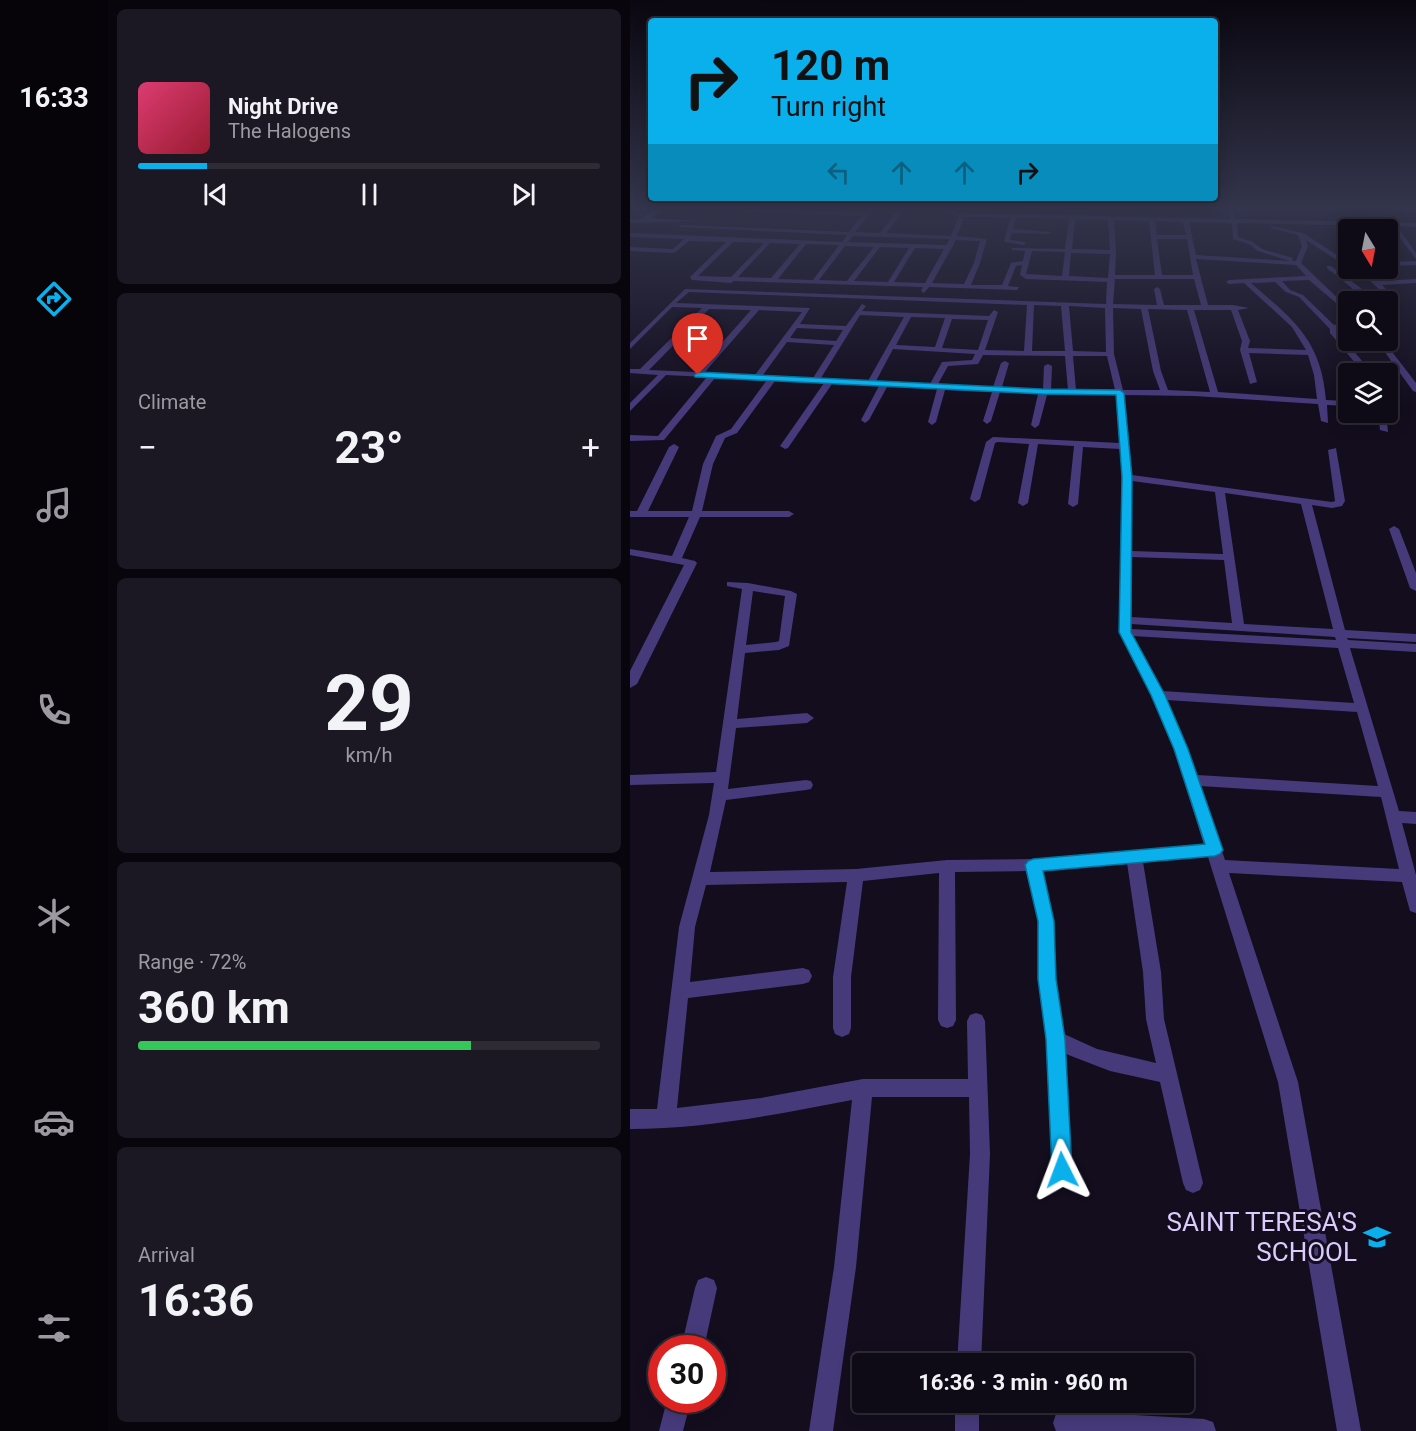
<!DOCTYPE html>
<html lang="en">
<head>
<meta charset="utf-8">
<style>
  body { margin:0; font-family:Roboto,sans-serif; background:#1c1823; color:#f1f3f6; height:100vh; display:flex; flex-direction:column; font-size:22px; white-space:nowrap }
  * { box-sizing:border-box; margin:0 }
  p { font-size:20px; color:#9b9aa1 }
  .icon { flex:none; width:33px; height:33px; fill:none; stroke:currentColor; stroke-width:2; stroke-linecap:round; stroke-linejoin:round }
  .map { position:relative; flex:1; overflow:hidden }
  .sheet { display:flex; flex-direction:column; gap:9px; padding:9px; background:#08060c; width:522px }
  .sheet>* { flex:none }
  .banner { position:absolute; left:18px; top:18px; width:570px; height:183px; border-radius:6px; box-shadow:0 3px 15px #0003,0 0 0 2px #2e2b35; background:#0ab0ec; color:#111; overflow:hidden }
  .needle { width:39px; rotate:170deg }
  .controls { position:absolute; left:708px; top:219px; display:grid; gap:12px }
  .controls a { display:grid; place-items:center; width:60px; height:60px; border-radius:6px; background:#0e0a16; box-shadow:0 3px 15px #0003,0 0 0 2px #2e2b35; font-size:30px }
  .speed { position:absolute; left:18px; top:1335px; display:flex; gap:12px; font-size:30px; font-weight:700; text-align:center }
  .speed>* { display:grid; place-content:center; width:78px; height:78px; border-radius:50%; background:#0e0a16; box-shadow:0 3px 15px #0003,0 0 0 2px #2e2b35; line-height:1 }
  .speed .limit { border:9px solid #d22; background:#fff; color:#111 }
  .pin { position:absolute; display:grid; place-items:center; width:51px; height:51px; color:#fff; margin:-62px -26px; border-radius:50% 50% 50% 0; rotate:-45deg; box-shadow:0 0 6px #0007 }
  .pin .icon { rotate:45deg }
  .me { position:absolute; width:66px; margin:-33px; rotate:357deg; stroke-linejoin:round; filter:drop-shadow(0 0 4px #0008) }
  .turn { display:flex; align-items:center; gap:21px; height:126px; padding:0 24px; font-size:27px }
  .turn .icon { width:78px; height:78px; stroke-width:2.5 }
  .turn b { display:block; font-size:42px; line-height:51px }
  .lanes { display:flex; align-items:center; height:57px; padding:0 24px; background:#0003; justify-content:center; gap:30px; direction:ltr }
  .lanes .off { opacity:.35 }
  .big { font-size:45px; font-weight:700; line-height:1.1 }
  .sheet .widget { flex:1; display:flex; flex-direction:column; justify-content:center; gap:9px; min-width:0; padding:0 21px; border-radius:9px; background:#1c1823 }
  .sheet .dial { align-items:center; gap:0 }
  .dial b { font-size:78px; line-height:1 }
  .song { display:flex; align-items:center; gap:18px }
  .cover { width:72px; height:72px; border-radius:9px; background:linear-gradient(135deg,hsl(340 70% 55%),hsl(350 70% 35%)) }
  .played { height:6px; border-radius:3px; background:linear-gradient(90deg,#0ab0ec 15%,#2e2b35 15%) }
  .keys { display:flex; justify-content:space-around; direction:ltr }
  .heat { display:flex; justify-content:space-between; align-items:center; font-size:33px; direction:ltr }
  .charge { height:9px; border-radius:4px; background:linear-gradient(90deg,#34c759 72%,#2e2b35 0) }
  .trip { position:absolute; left:222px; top:1353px; width:342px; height:60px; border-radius:6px; background:#0e0a16; box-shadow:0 3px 15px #0003,0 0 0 2px #2e2b35; font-weight:700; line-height:60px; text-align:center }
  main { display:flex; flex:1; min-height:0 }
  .tabs { display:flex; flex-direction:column; width:108px; justify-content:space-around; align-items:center; background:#060409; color:#9b9aa1 }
  .tabs .icon { width:42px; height:42px }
  .tabs .on { color:#0ab0ec }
  .tabs b { font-size:27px; color:#f1f3f6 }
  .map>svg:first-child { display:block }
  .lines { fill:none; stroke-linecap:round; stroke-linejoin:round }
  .street { fill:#473a7b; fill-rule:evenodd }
  .route { fill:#0ab0ec; stroke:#067299; stroke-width:1.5 }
  .labels { text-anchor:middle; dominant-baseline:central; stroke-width:6; stroke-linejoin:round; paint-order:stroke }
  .near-poi-label { font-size:26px; fill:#daccfd; stroke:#130d1e; text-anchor:end }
</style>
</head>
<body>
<main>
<nav class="tabs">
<b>16:33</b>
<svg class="icon on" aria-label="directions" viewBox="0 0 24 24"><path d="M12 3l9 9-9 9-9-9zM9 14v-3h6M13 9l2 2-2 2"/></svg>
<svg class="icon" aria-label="music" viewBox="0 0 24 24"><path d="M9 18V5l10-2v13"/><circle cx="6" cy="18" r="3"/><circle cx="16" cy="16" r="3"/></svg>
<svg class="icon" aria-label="phone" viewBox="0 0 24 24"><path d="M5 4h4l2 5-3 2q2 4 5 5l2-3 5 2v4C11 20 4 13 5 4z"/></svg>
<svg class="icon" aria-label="climate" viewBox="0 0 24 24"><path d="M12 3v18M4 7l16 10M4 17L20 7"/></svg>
<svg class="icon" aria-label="car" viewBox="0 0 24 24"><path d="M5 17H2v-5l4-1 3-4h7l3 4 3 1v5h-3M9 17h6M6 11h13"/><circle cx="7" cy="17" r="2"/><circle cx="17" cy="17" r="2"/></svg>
<svg class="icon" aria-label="filters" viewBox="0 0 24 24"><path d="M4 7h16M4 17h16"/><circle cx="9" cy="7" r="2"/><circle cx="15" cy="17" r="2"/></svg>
</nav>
<section class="sheet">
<div class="widget">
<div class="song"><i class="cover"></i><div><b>Night Drive</b><p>The Halogens</p></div></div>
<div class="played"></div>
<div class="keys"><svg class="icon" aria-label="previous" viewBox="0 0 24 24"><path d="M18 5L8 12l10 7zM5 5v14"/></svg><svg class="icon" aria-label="pause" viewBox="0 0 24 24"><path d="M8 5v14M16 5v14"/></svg><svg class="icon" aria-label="next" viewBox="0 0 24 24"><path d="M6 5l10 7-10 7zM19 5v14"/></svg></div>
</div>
<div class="widget"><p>Climate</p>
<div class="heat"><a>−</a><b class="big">23°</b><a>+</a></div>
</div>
<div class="widget dial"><b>29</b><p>km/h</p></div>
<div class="widget"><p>Range · 72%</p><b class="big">360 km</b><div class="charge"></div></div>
<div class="widget"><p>Arrival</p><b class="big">16:36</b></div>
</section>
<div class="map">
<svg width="786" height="1431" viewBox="0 0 786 1431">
  <rect width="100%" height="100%" fill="#130d1e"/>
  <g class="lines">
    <!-- street -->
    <g class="street">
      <polygon points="0,206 37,206 21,218 67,221 0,223 0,219 9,220 25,209 0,209"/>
      <path d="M53,206L235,212L240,207L243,209L225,232L250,233L271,206H277L256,233L321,236L329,216L318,212L327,206H334L326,212L332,213L601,219L599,214L602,212L606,219L786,223V227L767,226L786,253V259L761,226L607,223L608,237L623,242L632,249L663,258L662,261H666L672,246L668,235L641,228V226L673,233L718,262V267L716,266L676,240L678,246L671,263L718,308V313L679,280L652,281L660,290L673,295L704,325L718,321V325L707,331L733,362L737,374H729L726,364L700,333V329L669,297L656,292L645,282L621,283C663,320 691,339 696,400L718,401V406L697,405L698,423L691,421L688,404L565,396L494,395L502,475L702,502L705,501L698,450L706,448L715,501L712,506L702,508L682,505L715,630L786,634V642L717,638L718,640L786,644V652L720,648L769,811L786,812V824L772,823L786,875V913L780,911L772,882L599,873L668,1082L731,1431H707L648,1082L578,857L513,862L531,972L534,1019L573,1183L570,1190L563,1193L556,1190L553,1183L530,1082L480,1071L436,1054L442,1171L439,1178L432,1181L425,1178L422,1171L417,1039L408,979V921L397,871L325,872L326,1020L323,1026L317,1028L311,1026L308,1020L309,873L233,881L221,977V1028L219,1034L212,1037L205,1034L203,1028V977L217,882L76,885L65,927L60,982L173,968L179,970L182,976L179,982L173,984L58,998L47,1108L131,1098L233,1079H338L337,1021L340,1015L346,1013L352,1015L355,1021L360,1154L351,1364H327L340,1154L339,1097H242L226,1267L203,1431H179L204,1267L222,1100C149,1114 75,1129 0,1129V1109H27L49,927L79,815L84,783L0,785V775L86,772L112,589L97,586V582L118,583L161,591L167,594L159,646L149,650L115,653L107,719L177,713L184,718L177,723L106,728L98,789L176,780L181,781L183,785L181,789L176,790L96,800L80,872L226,869L317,860L403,859L574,845L544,749L521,695L489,632L492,477L490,449L453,447L448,504L443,507L438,504L444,446L408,444L398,503L393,506L388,503L399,444L368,442L365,443L350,499L345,502L340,499L356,442L363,437L490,443L486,395H417L409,425L405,428L401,425L408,394L370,392L361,421L357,424L353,421L362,392L315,390L306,422L302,425L298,422L307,389L257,387L239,420L235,423L231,420L249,386L202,384L158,448L155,449L150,446L194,383L145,381L107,433L95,438L83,464L72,511H159L164,514L159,517H70L52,558L65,561L67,563L7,684L0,688V671L54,565L0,555V549L42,556L59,517H0V511H7L39,447L44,444L49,447L18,511H62L73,464L86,436L101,429L137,380L85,378L34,440L0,441V435L28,436L77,377L36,375L0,411V403L28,375L0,373V369H10L72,308L42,307L0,349V343L55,289L476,304L477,282L396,279L390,275L392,265L386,266L378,286L389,287L387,290L299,287L294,293L291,291L293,287L104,281L101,283L62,280L60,277L96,242L59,241L44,253L0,251V247L43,249L54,239L0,237V233L212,242L217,235L49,227L52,225L219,232L232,216L51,209ZM334,217L380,218L374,242L394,245L396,242L380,240L382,233L419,234L422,232L383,229L386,218L439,219L435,249L382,248V250L395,251L393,261L381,263L372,285H341L350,263L357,239L327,236ZM445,219L478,220L480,250L442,249ZM484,220L519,221L525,275H485L486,252ZM525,221L553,222L556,235H527ZM559,222L602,223L603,239L619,244L628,251L660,261L566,255ZM223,236L320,239L316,245L218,242ZM527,239H557L563,275H532ZM326,240L350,241L344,263L334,284L302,283ZM103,242L134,243L101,277L68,276ZM140,243L170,244L141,278L108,277ZM176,244L209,245L183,280L148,279ZM215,246L244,247L217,281L189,280ZM250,247L279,248L258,282L224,281ZM285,248L314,249L295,283L264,282ZM402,251L435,252L432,276L396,274ZM441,253L480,254L478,278L439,276ZM566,259L666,265L676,276L599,280L596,282L599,284L614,283L662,327L676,350L618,348L620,341L608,310L619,308L603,305H578ZM485,279H564L571,305H534L530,289L527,287L524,289L527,305L483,304ZM59,292L397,305L394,351L355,350L368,312L364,310L359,316L232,311L236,306L232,304L216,326L170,324L180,308L46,303ZM404,305L431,306L435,351H402ZM439,306L475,308L476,352L443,351ZM483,308L511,309L523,371L530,390H493L484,354ZM79,309L121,310L66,372L19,370ZM518,309L557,310L580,392L538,390L531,371ZM129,310L172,312L125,375L75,372ZM564,310H601L612,341L610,350L620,384L627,382L619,353L678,355L684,375L687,399L588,392ZM230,315L274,317L238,381L191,378ZM281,317L315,318L305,347L266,345ZM322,319L358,320L348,350L312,348ZM167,328L213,330L206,341L160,338ZM157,342L204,345L183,378L133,375ZM263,349L345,354L342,360L312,362L300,384L246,381ZM353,355L435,356L438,390H421L422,366L418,364L414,366L413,389L372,387L379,363L375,361L371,363L363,387L308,384L318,366L348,364ZM443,356H477L485,390H446ZM502,481L585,492L593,554L502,551ZM595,493L671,504L703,629L614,624ZM501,557L594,560L602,623L501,617ZM123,591L155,596L149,641L146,642L116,645ZM501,624L705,637L706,640L501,629ZM503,636L708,648L724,703L532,691ZM537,700L727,712L748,786L567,775ZM570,786L751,797L769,869L595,860ZM497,863L513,972L516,1019L526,1063L467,1049L434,1034L426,979L424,921L412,871Z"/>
      <polygon points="600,206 786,208 786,212 603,208"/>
      <polygon points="786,261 786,265 758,266 758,262"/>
      <polygon points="697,266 701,266 744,298 756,296 727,268 734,268 748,281 786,279 786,283 752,285 763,296 761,300 739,302 697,268"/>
      <polygon points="746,340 753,340 786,383 786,392 783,391"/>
      <polygon points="748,412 756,412 758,432 750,430"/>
      <polygon points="764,526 769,529 786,573 786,591 780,588 759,529"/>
      <polygon points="76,1277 84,1280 87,1288 74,1348 51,1348 65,1288 68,1280"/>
      <polygon points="37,1400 61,1400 53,1431 29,1431"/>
      <rect x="325" y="1402" width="24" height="29"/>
      <polygon points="435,1411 574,1419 583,1422 586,1431 426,1431 423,1423 426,1414"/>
    </g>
  </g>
  <!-- sky -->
  <linearGradient id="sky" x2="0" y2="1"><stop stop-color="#0a0710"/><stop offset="0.51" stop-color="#33354c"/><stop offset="1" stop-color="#33354c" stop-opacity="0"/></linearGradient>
  <rect width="786" height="406" fill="url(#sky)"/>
  <!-- route -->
  <polygon class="route" points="68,372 412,389 490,390 494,393 502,477 501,632 535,695 558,749 593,850 590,854 585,856 413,871 424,921 426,979 435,1039 442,1170 439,1178 432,1181 425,1178 422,1170 416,1039 408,979 408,921 395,865 398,861 403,859 575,844 544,749 521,695 489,632 492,477 486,395 412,394 65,377 64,375"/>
  <!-- icons -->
  <defs>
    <symbol id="school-bare" viewBox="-9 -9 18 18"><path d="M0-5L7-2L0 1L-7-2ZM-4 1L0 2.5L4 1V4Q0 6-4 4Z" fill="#0ab0ec" stroke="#130d1e" stroke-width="2.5" paint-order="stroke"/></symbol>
  </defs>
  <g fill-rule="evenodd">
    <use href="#school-bare" x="728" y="1218" width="38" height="38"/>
  </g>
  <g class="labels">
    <!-- near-poi labels -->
    <g class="near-poi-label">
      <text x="727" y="1222">SAINT TERESA'S<tspan x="727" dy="30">SCHOOL</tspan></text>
    </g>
  </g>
</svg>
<div class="controls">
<a><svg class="needle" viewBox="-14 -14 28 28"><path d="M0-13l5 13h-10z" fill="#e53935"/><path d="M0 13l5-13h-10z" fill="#9b9aa1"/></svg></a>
<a><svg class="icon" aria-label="search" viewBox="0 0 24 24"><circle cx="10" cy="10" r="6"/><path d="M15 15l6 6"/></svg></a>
<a><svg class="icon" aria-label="layers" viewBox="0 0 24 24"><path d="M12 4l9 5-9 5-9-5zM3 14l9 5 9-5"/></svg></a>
</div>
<div class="speed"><div class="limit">30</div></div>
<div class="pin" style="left:68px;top:375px;background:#d93025"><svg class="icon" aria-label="arrive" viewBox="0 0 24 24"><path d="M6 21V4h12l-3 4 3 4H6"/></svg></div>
<svg class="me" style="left:432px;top:1170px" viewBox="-20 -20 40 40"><path d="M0-17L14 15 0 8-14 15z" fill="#0ab0ec" stroke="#fff" stroke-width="4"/></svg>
<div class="trip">16:36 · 3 min · 960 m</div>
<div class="banner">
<div class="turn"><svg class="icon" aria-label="right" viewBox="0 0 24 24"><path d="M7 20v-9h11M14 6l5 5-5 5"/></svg><div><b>120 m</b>Turn right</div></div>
<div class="lanes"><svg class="icon off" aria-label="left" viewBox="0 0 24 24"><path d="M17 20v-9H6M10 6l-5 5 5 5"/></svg><svg class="icon off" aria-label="ahead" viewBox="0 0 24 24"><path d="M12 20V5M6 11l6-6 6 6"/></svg><svg class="icon off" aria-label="ahead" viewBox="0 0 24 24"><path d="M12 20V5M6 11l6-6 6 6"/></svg><svg class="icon" aria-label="right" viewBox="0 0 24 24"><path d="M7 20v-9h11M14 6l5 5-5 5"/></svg></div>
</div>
</div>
</main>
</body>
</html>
